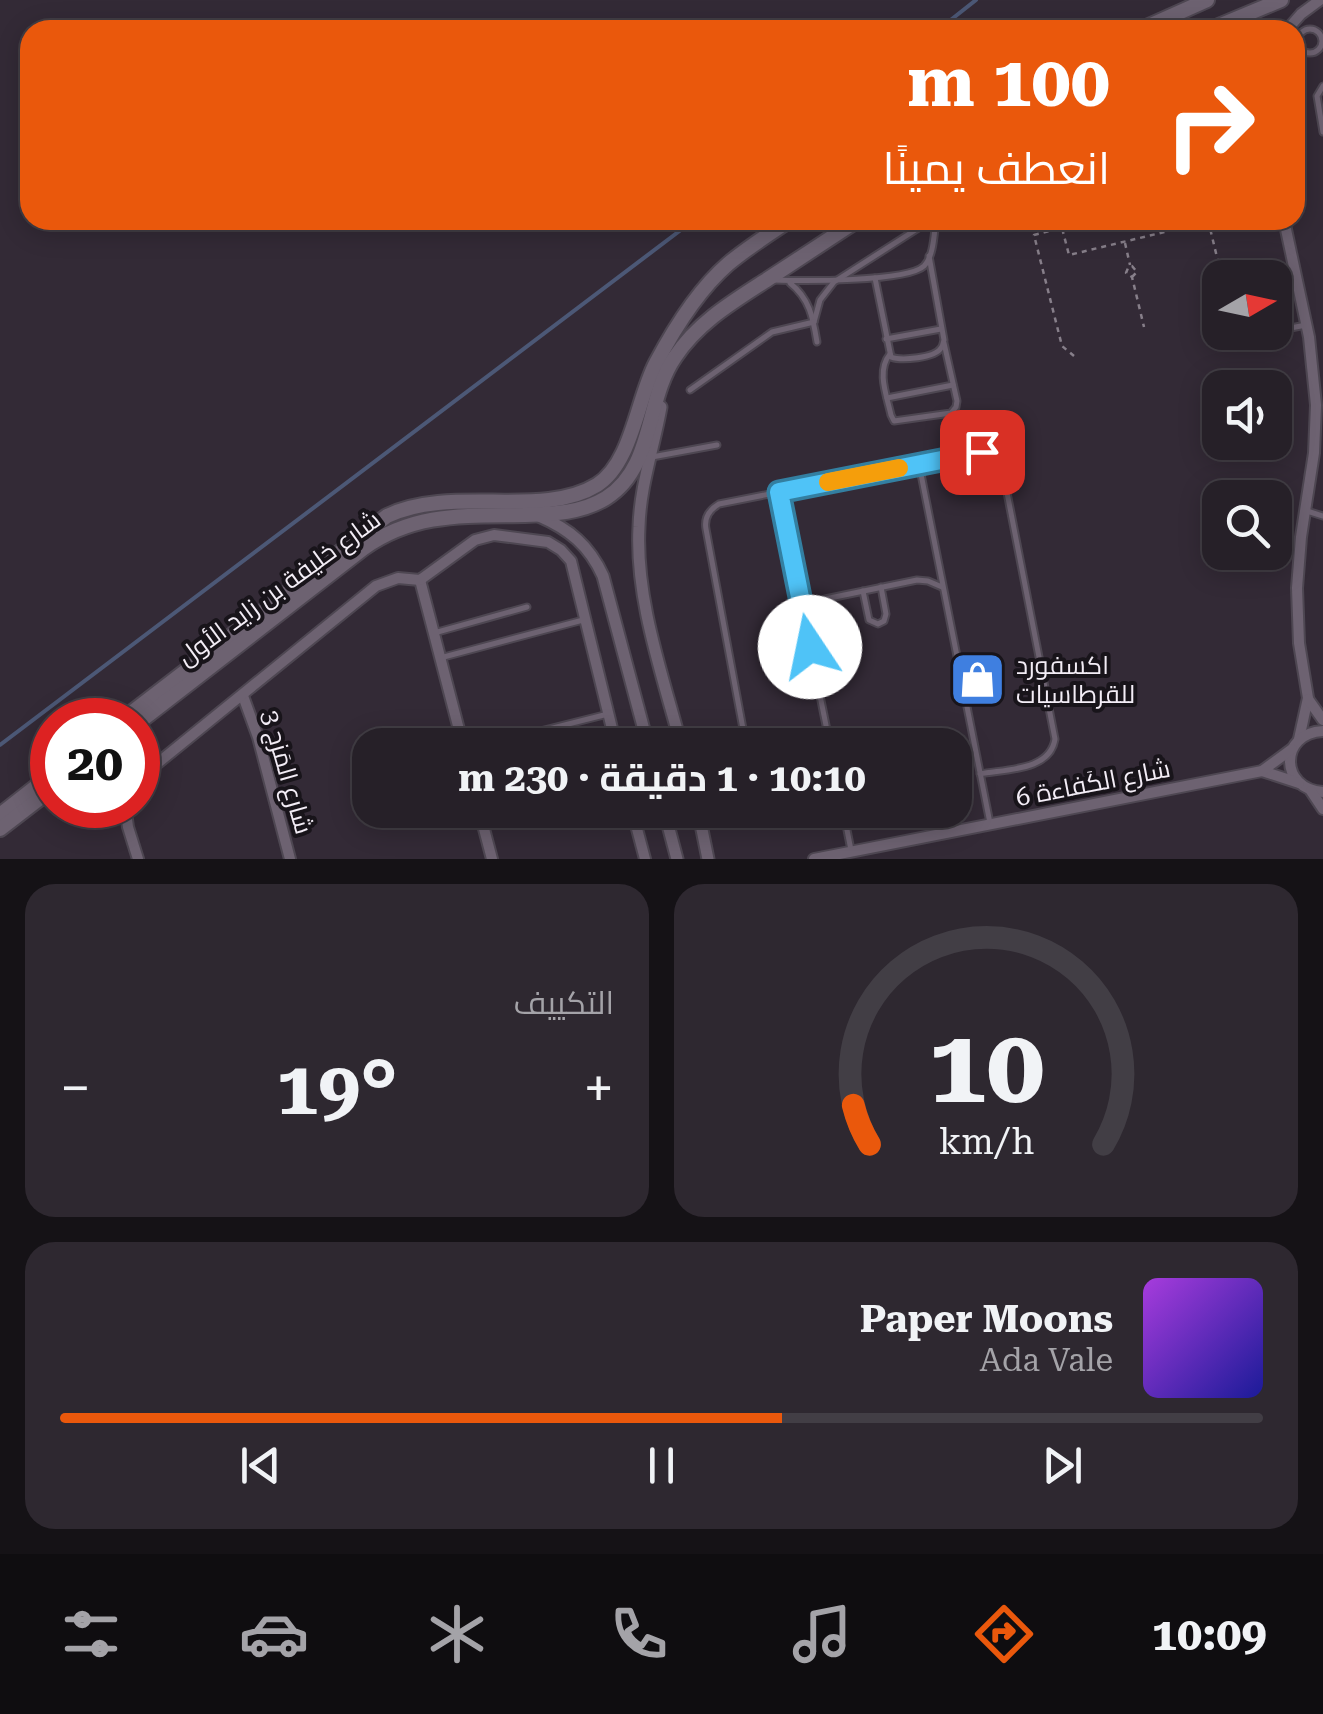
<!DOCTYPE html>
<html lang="ar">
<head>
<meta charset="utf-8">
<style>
  body { margin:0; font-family:"Roboto Serif",Cairo,serif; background:#2e2830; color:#f1f3f6; direction:rtl; height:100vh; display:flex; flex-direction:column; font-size:38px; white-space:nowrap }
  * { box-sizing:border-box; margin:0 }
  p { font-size:32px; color:#a4a3a8 }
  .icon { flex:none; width:55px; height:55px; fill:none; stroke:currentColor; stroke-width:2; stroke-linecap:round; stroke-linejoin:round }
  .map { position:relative; height:859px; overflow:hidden; direction:ltr }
  .panel { display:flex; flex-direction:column; gap:25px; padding:25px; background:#151216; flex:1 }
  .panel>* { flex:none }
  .banner { position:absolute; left:20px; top:20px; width:1285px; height:210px; border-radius:30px; box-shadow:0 5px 25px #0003,0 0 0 2px #423e45; direction:rtl; background:#ea580c; color:#fff; overflow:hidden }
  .needle { width:65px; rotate:81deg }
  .fabs { position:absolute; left:1202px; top:260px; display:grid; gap:20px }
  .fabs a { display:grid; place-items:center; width:90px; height:90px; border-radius:20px; background:#262028; box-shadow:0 5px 25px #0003,0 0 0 2px #423e45; font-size:50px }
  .speed { position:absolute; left:30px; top:698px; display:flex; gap:20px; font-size:50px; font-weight:700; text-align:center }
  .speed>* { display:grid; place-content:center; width:130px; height:130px; border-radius:50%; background:#262028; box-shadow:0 5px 25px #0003,0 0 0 2px #423e45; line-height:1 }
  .speed .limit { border:15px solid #d22; background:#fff; color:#111 }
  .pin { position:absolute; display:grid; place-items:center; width:85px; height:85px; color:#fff; margin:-42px; border-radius:20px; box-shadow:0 5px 15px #0006 }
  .me { position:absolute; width:110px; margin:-55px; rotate:349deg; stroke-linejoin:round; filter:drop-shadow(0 0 8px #0008) }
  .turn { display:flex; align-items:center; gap:35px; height:210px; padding:0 30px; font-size:45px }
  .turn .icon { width:130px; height:130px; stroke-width:2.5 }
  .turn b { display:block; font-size:70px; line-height:85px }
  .big { font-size:75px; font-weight:700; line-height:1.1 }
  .panel .tile { flex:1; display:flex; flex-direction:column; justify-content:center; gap:15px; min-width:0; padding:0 35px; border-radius:30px; background:#2e2830 }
  .panel .dial { align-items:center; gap:0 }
  .dial svg { height:260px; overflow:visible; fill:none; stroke:#423e45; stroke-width:7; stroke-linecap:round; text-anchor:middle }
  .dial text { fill:#f1f3f6; stroke:none }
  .song { display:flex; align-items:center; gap:30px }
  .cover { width:120px; height:120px; border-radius:15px; background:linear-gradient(135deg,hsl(280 70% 55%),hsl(240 70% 35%)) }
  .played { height:10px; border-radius:5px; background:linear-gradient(90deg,#ea580c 60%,#423e45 60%) }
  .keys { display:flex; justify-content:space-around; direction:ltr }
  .heat { display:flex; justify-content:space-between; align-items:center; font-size:55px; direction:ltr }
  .panel .tiles { flex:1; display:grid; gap:25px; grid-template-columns:1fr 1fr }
  .tile:last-child { grid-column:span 2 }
  .trip { position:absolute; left:352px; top:728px; width:620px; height:100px; border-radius:30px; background:#262028; box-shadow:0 5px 25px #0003,0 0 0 2px #423e45; font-weight:700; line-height:100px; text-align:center; direction:rtl }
  .tab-bar { display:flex; height:160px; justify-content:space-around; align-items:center; background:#0f0d10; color:#a4a3a8 }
  .tab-bar .icon { width:70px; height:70px }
  .tab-bar .on { color:#ea580c }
  .tab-bar b { font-size:45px; color:#f1f3f6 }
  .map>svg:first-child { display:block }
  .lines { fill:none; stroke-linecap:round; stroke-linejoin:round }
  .stream { stroke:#4c5876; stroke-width:4 }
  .service-casing { stroke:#4e4752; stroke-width:9 }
  .minor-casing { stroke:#4e4752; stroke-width:14 }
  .tertiary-casing { stroke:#4e4752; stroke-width:15 }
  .secondary-casing { stroke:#4e4752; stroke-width:18 }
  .path { stroke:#877f8a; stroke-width:2.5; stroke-dasharray:5 5; stroke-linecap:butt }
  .service { stroke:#6d6271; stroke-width:5 }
  .minor { stroke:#6d6271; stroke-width:10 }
  .tertiary { stroke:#6d6271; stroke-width:11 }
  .secondary { stroke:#6d6271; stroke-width:14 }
  .route-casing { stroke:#337fa1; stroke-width:25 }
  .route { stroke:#4fc3f7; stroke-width:18 }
  .slow { stroke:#f59e0b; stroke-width:18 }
  .labels { text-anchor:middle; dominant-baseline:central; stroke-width:8; stroke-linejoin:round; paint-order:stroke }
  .street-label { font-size:25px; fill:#f3edf6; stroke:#18141a }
  .poi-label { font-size:25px; fill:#f3edf6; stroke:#18141a; text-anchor:start }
</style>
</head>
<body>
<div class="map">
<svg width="1323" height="859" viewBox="0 0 1323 859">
  <rect width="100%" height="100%" fill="#332a36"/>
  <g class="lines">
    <!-- stream -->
    <g class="stream">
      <polyline points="938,30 976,0"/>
      <polyline points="0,745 694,220"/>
    </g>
    <defs>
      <g id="service">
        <circle cx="1310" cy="41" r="12"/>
        <polyline points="1323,86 1317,96 1323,132"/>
        <path d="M875,278L891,357C901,361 935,358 941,348C943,346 943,343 944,340L929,256"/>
        <path d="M774,280C801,281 907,282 924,266C934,256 934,233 936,220"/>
        <path d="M790,283C810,299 813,318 817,342"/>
        <polyline points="1275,284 1296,279"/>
        <polyline points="814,322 820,300 834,282 931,220"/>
        <polyline points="1275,331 1306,325"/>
        <polyline points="1238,332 1248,336 1268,332"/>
        <polyline points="886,339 941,329"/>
        <path d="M890,354C876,371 887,396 891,415L894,421L951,413L956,407L957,401L944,343"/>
        <polyline points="690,390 772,332 814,322"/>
        <polyline points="887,398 953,385"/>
        <polyline points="652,457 717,445"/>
        <polyline points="919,464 990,823"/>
        <polyline points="779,493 830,745"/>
        <polyline points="1307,511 1323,516"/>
        <polyline points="863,591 869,620 878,624 884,621 886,614 881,587"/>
        <polyline points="803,614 814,605 825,599 917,580 928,581 942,587"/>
        <polyline points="434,633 527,607"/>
        <polyline points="440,658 583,620"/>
        <polyline points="485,745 608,714"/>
        <path d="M746,745L706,529C704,518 709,510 719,504L982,452L995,458L1003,472L1055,739C1050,771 1006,769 980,774"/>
        <polyline points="762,810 772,814 793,810"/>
        <polyline points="843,810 851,850"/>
      </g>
      <g id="minor">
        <polyline points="1287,30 1301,14 1320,0"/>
        <polyline points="1284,220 1309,337 1316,405 1314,453 1301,537 1297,588 1299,643 1308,698 1299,739"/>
        <polyline points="420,580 463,745"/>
        <polyline points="243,696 258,737 290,859"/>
        <polyline points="1308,699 1323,720"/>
        <path d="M1323,731C1279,733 1279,789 1323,792"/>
        <polyline points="1262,771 1299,783"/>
        <polyline points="138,779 376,586 398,578 420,580 475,540 494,535 548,542 561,550 571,561 616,745"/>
        <polyline points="1311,791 1323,809"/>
        <polyline points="125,805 128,827 138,859"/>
        <polyline points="479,810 492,859"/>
        <polyline points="632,810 645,859"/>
        <polyline points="814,859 1262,771 1292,749"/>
      </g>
      <g id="tertiary">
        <path d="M661,407C654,447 640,486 639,527C635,599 663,676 681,745"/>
        <path d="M539,516C569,529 589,545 603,576L648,745"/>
        <polyline points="664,810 677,859"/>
        <polyline points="698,810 708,859"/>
      </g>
      <g id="secondary">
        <polyline points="1140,30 1207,0"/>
        <polyline points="1209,30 1281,0"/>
        <polyline points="825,220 832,224 841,220"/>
        <path d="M122,720L387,516C451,485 542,519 597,485C632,463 637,399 656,363C674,329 698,290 728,264C747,248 769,234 790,220"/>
        <path d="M138,723L364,548C415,512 465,516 525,515C553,514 582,513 606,498C655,467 645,400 675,357C698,322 734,301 768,279C798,259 828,240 858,220"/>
        <polyline points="0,815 52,774"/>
        <polyline points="0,829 52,789"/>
      </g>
    </defs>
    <!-- service casing -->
    <use href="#service" class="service-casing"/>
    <!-- minor casing -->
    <use href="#minor" class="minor-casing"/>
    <!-- tertiary casing -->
    <use href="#tertiary" class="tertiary-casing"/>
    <!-- secondary casing -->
    <use href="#secondary" class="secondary-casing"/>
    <!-- path -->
    <g class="path">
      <polyline points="1208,220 1222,278"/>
      <polyline points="1125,243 1130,265"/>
      <polyline points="1132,277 1137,272 1132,266 1128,268 1126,273 1132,277 1144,327"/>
      <polyline points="1074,356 1062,346 1034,235 1062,228 1069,255 1181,228 1180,220"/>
    </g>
    <!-- service -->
    <use href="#service" class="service"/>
    <!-- minor -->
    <use href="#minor" class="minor"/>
    <!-- tertiary -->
    <use href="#tertiary" class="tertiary"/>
    <!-- secondary -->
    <use href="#secondary" class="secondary"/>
  </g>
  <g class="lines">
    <defs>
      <polyline id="route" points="810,647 779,492 982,452"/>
    </defs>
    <!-- route casing -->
    <use href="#route" class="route-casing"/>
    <!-- route -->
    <use href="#route" class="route"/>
    <!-- slow -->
    <polyline class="slow" points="828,482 899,468"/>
  </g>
  <!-- icons -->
  <defs>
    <symbol id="shop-square" viewBox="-11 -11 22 22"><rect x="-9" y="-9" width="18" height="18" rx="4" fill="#3f7fe0" stroke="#18141a"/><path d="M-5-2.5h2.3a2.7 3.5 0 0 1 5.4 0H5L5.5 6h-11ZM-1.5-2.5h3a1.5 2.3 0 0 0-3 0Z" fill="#fff"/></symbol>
  </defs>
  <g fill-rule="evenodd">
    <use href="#shop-square" x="946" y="648" width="63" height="63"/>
  </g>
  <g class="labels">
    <!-- street labels -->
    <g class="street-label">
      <text transform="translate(279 588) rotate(-36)">شارع خليفة بن زايد الأول</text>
      <text transform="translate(287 772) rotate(74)">شارع المَزج 3</text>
      <text transform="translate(1093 783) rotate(-11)">شارع الكَفاءة 6</text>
    </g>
    <!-- poi labels -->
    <g class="poi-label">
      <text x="1016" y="665">اكسفورد<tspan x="1016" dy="29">للقرطاسيات</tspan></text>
    </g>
  </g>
</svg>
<div class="fabs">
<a><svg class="needle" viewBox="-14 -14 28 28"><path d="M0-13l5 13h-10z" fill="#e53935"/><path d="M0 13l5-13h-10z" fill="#a4a3a8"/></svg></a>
<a><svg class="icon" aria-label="sound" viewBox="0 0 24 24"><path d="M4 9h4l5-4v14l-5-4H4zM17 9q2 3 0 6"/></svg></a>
<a><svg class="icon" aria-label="search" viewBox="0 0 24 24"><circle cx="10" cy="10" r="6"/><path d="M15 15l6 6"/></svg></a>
</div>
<div class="speed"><div class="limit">20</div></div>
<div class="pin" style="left:982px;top:452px;background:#d93025"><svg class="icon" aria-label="arrive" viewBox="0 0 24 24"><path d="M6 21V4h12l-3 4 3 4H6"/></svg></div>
<svg class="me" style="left:810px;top:647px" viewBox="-20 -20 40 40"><circle r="19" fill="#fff"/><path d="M0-13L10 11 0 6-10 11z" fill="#4fc3f7"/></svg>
<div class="trip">10:10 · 1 دقيقة · 230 m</div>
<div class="banner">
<div class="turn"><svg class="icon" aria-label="right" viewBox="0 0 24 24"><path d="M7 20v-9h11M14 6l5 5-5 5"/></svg><div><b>100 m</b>انعطف يمينًا</div></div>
</div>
</div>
<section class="panel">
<div class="tiles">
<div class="tile dial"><svg viewBox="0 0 100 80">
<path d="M14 69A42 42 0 1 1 86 69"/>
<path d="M14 69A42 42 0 0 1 9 57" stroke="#ea580c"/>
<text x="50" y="56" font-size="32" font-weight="700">10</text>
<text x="50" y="72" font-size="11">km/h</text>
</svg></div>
<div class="tile"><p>التكييف</p>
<div class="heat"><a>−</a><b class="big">19°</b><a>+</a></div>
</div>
<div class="tile">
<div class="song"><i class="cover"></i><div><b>Paper Moons</b><p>Ada Vale</p></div></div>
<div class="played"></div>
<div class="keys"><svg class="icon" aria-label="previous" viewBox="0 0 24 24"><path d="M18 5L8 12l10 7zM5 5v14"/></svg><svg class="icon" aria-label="pause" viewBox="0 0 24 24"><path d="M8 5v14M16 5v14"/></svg><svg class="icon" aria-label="next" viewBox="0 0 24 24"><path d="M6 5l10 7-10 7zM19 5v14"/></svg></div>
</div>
</div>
</section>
<nav class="tab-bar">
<b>10:09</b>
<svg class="icon on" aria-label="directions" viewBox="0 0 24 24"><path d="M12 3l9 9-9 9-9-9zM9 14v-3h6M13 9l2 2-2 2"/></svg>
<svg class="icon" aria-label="music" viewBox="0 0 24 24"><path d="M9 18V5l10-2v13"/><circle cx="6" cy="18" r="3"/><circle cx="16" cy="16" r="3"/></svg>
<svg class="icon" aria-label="phone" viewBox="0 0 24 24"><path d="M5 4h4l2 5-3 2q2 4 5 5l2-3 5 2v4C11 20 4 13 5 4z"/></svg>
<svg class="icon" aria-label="climate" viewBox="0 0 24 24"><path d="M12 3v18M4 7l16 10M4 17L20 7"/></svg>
<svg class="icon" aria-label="car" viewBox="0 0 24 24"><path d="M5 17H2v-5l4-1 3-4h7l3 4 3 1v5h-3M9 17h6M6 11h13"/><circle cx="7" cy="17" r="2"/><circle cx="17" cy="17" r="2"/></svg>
<svg class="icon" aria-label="filters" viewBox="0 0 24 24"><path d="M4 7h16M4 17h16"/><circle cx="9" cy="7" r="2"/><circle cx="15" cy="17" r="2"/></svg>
</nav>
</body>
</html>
